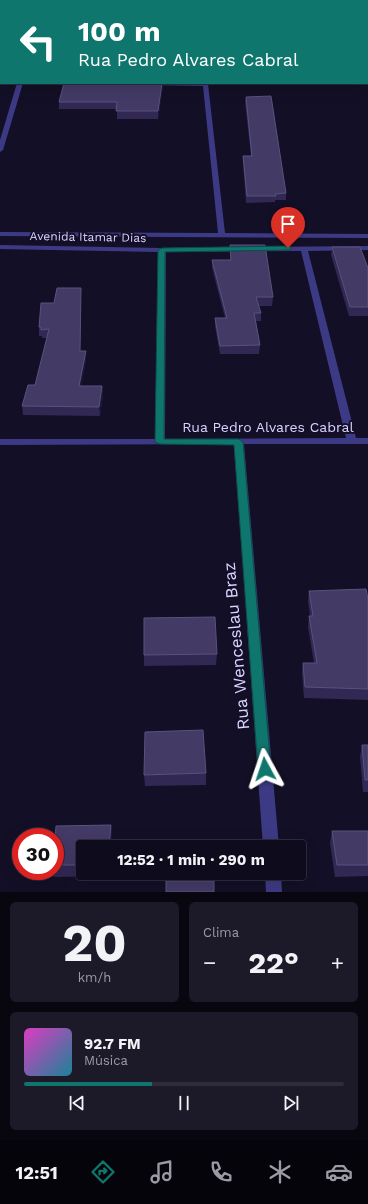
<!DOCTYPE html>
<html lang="pt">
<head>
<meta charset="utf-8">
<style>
  body { margin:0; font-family:"Work Sans",sans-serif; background:#1c1929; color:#f1f3f6; height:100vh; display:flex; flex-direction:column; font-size:15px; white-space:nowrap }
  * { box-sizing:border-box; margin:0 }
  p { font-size:13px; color:#9b9ba3 }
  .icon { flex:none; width:22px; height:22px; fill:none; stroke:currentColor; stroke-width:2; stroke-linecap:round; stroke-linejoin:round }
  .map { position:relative; height:892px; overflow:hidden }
  .drawer { display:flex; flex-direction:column; gap:10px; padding:10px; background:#08060f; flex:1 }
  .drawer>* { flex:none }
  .top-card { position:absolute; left:0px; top:0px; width:368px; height:84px; box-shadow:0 4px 16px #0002,0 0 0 1px #2e2b3b; background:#0f766e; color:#fff; overflow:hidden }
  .speed { position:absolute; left:12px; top:828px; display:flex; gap:8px; font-size:20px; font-weight:700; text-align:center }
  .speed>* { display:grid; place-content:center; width:52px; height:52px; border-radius:50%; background:#0e0b1c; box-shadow:0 4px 16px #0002,0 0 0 1px #2e2b3b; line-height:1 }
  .speed .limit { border:6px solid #d22; background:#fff; color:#111 }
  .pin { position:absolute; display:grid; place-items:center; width:34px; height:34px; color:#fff; margin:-41px -17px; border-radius:50% 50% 50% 0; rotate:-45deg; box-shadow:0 0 4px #0007 }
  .pin .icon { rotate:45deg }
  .me { position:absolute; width:44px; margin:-22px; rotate:355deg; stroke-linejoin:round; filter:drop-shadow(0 0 3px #0008) }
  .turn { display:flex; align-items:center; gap:14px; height:84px; padding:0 12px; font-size:18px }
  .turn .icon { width:52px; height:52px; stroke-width:2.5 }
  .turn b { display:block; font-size:28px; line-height:34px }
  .big { font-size:30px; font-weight:700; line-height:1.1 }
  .drawer .widget { flex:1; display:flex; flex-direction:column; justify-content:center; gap:6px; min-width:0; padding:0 14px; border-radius:6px; background:#1c1929 }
  .drawer .dial { align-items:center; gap:0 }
  .dial b { font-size:52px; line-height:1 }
  .song { display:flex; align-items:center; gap:12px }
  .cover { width:48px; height:48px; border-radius:6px; background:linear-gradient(135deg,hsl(310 70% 55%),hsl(190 70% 35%)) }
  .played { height:4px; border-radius:2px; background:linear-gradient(90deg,#0f766e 40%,#2e2b3b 40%) }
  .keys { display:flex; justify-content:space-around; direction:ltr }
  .heat { display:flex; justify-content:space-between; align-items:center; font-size:22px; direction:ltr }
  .drawer .tiles { flex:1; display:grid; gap:10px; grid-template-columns:1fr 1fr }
  .widget:last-child { grid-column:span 2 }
  .trip { position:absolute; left:76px; top:840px; width:230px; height:40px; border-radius:4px; background:#0e0b1c; box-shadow:0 4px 16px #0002,0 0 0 1px #2e2b3b; font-weight:700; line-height:40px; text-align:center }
  .dock { display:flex; height:64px; justify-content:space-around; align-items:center; background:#06040b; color:#9b9ba3 }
  .dock .icon { width:28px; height:28px }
  .dock .active { color:#0f766e }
  .dock b { font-size:18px; color:#f1f3f6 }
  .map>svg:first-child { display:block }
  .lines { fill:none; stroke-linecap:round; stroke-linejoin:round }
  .minor { fill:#3d3a85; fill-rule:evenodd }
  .wall { fill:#312854 }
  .shaded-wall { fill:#1d163a }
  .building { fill:#433a66; stroke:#5a527e }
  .route { fill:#0f766e; stroke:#0a4d48 }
  .labels { text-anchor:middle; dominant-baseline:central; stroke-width:4; stroke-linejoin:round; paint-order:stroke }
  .far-street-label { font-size:12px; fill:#d9d4ff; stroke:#130f26 }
  .street-label { font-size:14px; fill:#d9d4ff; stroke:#130f26 }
  .near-street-label { font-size:17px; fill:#d9d4ff; stroke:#130f26 }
</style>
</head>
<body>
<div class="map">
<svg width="368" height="892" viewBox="0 0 368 892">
  <rect width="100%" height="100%" fill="#130f26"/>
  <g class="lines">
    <!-- minor -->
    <g class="minor">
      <polygon points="348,0 352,0 353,1 349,1"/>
      <rect x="0" y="20" width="1" height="2"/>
      <rect x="367" y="26" width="1" height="4"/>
      <rect x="0" y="78" width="1" height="4"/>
      <polygon points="17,83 23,83 3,150 0,152 0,140"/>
      <polygon points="141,83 208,84 225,233 368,234 368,238 0,236 0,232 218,233 203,86 144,85"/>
      <path d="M0,245L162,248L368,246V250L308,251L356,438H368V444H244L279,847H263L234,444L0,445V439H155L158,252L0,249ZM301,251L346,438L165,439L166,252Z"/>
      <polygon points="265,873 281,873 282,892 266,892"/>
    </g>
  </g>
  <!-- wall -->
  <g class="wall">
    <polygon points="1,22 1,67 0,67 0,23"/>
    <polygon points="163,87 158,119 117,119 117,109 59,109 59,102"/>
    <polygon points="246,97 286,193 286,200 275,200 275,202 246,203 243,162 243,156 251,156 245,102"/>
    <polygon points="230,245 273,297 272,306 259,306 261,313 261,321 256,321 260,345 259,354 220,354 215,326 215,318 225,318 212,268 212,260 230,260"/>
    <polygon points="332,247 368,268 368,316 349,316 331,255"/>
    <polygon points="81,288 81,296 80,351 86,360 81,386 102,386 103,395 100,416 23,415 22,406 35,385 47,338 42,338 42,336 39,336 39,327 54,303"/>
    <polygon points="309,591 368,599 368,700 304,698 302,673 303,663 314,663 308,627 309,616 310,616 308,601"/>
    <polygon points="217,654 216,665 144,666 144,655"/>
    <polygon points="362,745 368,745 368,792 363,792 360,756"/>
    <polygon points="206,773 206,785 145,786 144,775"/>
    <polygon points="111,825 112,836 83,847 83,873 109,873 109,876 54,877 53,871 55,871 55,839"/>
    <polygon points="332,831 368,831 368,876 335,877 330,843"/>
  </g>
  <!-- shaded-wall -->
  <g class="shaded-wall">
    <polygon points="162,83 163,87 158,119 158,111"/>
    <polygon points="86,351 86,360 80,394 79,386"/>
    <polygon points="102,386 103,395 100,416 99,407"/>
    <polygon points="111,825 112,836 111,847 109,847"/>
  </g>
  <!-- building -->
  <g class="building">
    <polygon points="13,0 271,0 271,1 12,1"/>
    <polygon points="302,0 337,0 337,1 303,1"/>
    <polygon points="1,22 1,61 0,61 0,23"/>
    <polygon points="64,83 162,83 158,111 116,111 117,102 59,102"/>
    <polygon points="271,96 286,193 275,194 276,196 247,196 243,156 252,156 246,97"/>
    <polygon points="230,245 265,245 273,297 256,297 261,313 254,313 260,345 220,346 215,318 227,318 212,260 231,260"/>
    <polygon points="332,247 360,247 368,268 368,307 350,307"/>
    <polygon points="57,288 81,288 80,351 86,351 79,386 102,386 99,407 22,406 28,385 35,385 49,329 41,330 41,327 39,327 41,303 54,303"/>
    <polygon points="366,589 368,599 368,689 305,687 303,663 317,663 309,616 313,616 309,591"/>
    <polygon points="215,617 217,654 144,655 144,618"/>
    <polygon points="203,730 206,773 144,775 145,732"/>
    <polygon points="362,745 368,745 368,780 365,780"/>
    <polygon points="111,825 109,847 83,847 83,865 55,865 55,839 56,826"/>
    <polygon points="332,831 368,831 368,865 337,865"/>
    <rect x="166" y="881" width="48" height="11"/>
  </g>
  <!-- route -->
  <polygon class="route" points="288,246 291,247 291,250 165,252 164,439 239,439 243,442 271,769 269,773 265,775 260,773 258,769 234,445 160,444 155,442 158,250 162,248"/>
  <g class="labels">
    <!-- far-street labels -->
    <g class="far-street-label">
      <text transform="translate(88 237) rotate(1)">Avenida Itamar Dias</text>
    </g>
    <!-- street labels -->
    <g class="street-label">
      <text x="268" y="427">Rua Pedro Alvares Cabral</text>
    </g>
    <!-- near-street labels -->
    <g class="near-street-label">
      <text transform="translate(236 646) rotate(-95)">Rua Wenceslau Braz</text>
    </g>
  </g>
</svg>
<div class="speed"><div class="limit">30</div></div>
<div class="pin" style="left:288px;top:248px;background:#d93025"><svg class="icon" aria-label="arrive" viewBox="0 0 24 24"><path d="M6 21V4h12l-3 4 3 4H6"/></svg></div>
<svg class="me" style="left:265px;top:769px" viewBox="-20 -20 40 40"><path d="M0-17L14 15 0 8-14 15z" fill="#0f766e" stroke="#fff" stroke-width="4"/></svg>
<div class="trip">12:52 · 1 min · 290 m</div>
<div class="top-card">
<div class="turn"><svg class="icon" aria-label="left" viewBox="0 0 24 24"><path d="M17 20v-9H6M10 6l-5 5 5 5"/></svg><div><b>100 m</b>Rua Pedro Alvares Cabral</div></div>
</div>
</div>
<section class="drawer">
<div class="tiles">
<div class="widget dial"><b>20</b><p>km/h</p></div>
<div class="widget"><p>Clima</p>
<div class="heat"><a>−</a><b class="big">22°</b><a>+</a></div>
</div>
<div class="widget">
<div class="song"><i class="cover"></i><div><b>92.7 FM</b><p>Música</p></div></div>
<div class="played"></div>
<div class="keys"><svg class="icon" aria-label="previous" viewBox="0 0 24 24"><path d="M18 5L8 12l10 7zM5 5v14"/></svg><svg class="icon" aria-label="pause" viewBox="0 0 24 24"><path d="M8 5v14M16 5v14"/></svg><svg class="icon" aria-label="next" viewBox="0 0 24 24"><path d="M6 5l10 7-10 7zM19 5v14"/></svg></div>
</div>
</div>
</section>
<nav class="dock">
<b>12:51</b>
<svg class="icon active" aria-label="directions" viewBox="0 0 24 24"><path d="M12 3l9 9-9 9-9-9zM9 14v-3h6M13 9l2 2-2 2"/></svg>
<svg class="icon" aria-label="music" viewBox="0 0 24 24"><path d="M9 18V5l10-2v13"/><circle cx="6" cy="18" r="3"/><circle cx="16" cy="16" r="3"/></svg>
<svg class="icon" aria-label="phone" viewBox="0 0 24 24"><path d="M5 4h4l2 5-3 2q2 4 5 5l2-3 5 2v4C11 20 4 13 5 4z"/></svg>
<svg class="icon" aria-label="climate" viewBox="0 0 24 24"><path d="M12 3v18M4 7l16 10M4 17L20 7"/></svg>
<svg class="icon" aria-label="car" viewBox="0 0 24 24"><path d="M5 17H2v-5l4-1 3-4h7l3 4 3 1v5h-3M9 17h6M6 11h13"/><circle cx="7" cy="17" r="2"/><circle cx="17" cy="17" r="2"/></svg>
</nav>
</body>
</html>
